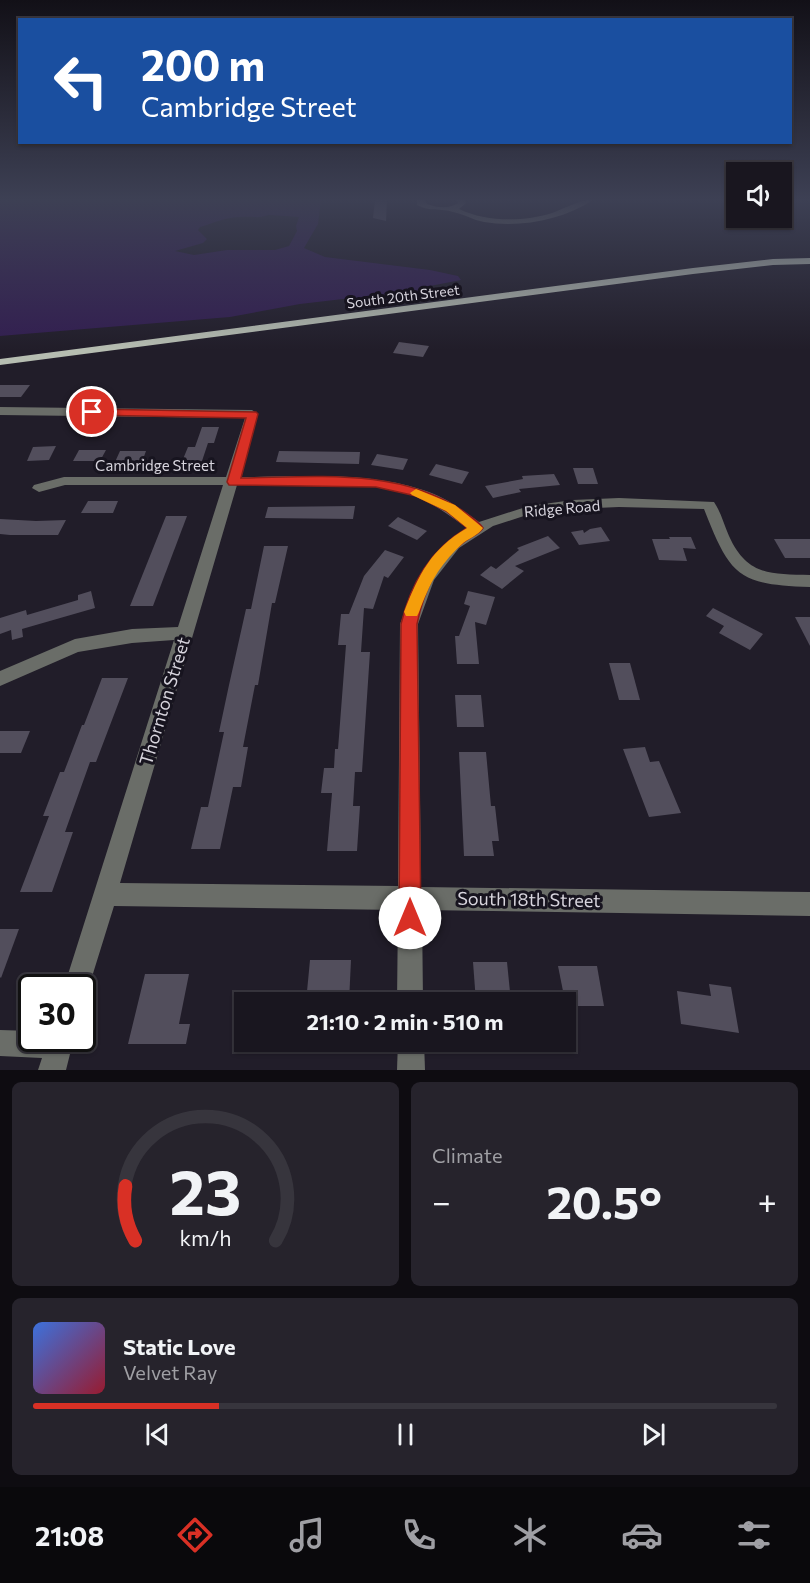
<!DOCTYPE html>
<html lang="en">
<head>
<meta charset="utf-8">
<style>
  body { margin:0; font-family:Commissioner,sans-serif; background:#26232c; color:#f1f3f6; height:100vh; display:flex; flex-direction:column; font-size:22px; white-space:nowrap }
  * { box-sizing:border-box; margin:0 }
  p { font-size:20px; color:#9f9fa4 }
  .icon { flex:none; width:33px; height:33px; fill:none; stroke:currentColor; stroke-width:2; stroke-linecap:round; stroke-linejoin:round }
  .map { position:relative; height:1070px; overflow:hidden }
  .panel { display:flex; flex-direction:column; gap:12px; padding:12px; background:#0e0c11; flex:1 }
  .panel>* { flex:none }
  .guide { position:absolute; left:18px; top:18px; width:774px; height:126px; border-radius:0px; box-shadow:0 2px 4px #0004,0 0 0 2px #37353d; background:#1a4fa0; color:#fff; overflow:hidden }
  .tools { position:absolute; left:726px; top:162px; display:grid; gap:12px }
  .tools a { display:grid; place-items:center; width:66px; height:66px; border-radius:0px; background:#19161f; box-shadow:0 2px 4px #0004,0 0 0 2px #37353d; font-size:30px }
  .speed { position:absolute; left:18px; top:974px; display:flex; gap:12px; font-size:30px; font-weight:700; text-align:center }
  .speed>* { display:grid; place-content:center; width:78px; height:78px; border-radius:50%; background:#19161f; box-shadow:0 2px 4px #0004,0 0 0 2px #37353d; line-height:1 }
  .speed .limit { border:3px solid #111; border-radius:9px; background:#fff; color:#111 }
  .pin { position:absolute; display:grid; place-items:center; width:51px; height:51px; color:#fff; margin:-26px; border:3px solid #fff; border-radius:50%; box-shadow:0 2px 6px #0007 }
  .me { position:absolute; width:66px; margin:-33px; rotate:0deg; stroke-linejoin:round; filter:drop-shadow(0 0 4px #0008) }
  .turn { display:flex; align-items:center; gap:21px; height:126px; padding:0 24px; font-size:27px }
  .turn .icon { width:78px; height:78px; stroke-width:2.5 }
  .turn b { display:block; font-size:42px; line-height:51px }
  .big { font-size:45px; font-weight:700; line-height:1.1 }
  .panel .card { flex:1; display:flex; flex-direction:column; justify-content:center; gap:9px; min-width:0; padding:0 21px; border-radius:9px; background:#26232c }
  .panel .dial { align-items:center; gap:0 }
  .dial svg { height:156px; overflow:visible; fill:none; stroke:#37353d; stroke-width:7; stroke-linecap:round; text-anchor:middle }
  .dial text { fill:#f1f3f6; stroke:none }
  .song { display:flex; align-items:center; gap:18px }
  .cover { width:72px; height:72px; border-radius:9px; background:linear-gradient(135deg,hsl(220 70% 55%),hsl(350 70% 35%)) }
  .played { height:6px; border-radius:3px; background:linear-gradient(90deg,#d93025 25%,#37353d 25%) }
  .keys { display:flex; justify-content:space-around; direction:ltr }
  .heat { display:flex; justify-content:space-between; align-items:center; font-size:33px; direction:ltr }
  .panel .tiles { flex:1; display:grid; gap:12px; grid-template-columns:1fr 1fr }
  .card:last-child { grid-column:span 2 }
  .trip { position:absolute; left:234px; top:992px; width:342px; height:60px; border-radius:0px; background:#19161f; box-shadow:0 2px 4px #0004,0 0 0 2px #37353d; font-weight:700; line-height:60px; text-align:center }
  .menu { display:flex; height:96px; justify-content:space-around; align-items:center; background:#0a090c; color:#9f9fa4 }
  .menu .icon { width:42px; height:42px }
  .menu .on { color:#d93025 }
  .menu b { font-size:27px; color:#f1f3f6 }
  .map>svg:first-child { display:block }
  .green { fill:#321e50; fill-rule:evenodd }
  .building { fill:#524e5c }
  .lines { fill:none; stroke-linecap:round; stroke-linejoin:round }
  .minor { fill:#6a6d68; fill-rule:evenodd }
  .major { fill:#b6bdb1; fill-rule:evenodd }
  .route { fill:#d93025; stroke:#8d1f18; stroke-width:1.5 }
  .slow { fill:#f59e0b }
  .labels { text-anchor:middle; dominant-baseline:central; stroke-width:6; stroke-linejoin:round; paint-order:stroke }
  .far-street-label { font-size:14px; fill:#d7d4dd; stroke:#17141f }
  .street-label { font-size:15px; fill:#d7d4dd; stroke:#17141f }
  .near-street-label { font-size:18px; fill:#d7d4dd; stroke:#17141f }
</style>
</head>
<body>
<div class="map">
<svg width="810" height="1070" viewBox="0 0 810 1070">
  <rect width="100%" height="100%" fill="#211d29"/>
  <!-- green -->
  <path class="green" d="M0,200H321L318,224L304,248L325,257L430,270L458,276L461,280L430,286L410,295L379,301L343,299L300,304L230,317L0,336ZM269,215L299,217L296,226L297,231L289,246L275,250H227L194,255L175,251L203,243L207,239L198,230L200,227C214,223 226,217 241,217C254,216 255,219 269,215Z"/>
  <!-- building -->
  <g class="building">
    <polygon points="375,200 387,200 386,221 373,218"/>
    <polygon points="399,342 429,346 423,357 393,353"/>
    <polygon points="0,385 30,385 21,397 0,397"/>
    <polygon points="202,427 219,427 214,443 208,443 201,464 181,464 188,447 195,447"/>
    <polygon points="56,446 49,460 27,461 33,447"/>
    <polygon points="79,450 106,450 100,461 73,461"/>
    <polygon points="120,451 146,451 142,462 115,462"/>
    <polygon points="279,451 360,452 359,464 276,462"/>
    <polygon points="377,454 408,459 403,470 371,465"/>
    <polygon points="436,464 469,472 462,484 429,475"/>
    <polygon points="573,468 593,468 598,484 578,484"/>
    <polygon points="554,474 560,485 519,489 521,492 493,498 485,486 523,479 522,476"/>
    <polygon points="88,501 118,501 113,513 81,513"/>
    <polygon points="355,506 353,519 265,518 268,507"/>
    <polygon points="166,516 187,516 153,606 130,606"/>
    <polygon points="398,517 427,531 417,540 388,526"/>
    <polygon points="0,519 36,521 66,520 58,535 10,535 0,534"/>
    <polygon points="601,527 610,541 579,545 571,532 583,530 584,533 590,529"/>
    <polygon points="548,536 560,548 515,566 524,571 502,589 480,575 491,566 496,569 519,550 517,548"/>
    <polygon points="669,537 691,537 696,549 683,548 687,561 659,560 652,539 670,539"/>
    <polygon points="774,539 810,539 810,558 785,558"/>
    <polygon points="264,546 288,546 275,603 272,603 258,685 255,685 243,747 248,747 241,787 233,787 220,849 191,849 201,807 208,807 224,732 219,732 229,685 246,609 251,609"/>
    <polygon points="385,550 404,557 388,578 384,576 373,609 364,608 361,652 370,652 362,772 355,772 353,806 360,806 357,851 327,851 332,793 321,793 324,768 334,768 335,749 338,749 346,645 338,645 341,614 349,614 364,576"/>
    <polygon points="91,591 95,608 22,629 23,637 12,640 11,630 0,634 0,618 26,610 27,615 78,600 78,595"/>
    <polygon points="468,591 495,597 486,625 475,622 479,664 457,664 455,636 459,636 470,606 464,604"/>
    <polygon points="713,608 763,634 750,650 719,633 724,626 706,616"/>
    <polygon points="795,617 810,617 810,646"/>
    <polygon points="609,663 630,663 640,700 619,700"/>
    <polygon points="102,678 128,678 96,762 90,762 65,832 73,832 52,892 20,892 49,816 43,816 60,772 64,772 82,725 84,725"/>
    <polygon points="455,695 481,695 484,727 457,727"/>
    <polygon points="0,731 30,731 21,753 0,753"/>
    <polygon points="645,747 650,762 659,761 681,813 649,817 623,749"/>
    <polygon points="459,752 486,752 491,806 495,806 499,841 492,841 494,856 464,856"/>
    <polygon points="0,929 19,929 1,978 0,977"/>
    <polygon points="310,960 351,960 349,1002 306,1002"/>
    <polygon points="473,962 507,962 511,1002 476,1002"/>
    <polygon points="558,966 597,966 604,1006 566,1006"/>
    <polygon points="145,974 189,974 179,1024 190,1024 186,1044 128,1044"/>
    <polygon points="709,984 731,987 739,1033 681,1024 677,991 711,996"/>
  </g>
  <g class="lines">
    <!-- minor -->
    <g class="minor">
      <path d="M417,200H425L427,204C438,208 449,209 458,203L456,200H464L466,203L459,209C486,222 523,222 552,213C566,208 578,200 593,200C563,220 520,228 484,222C473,220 464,214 453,212C441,208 430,212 417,205Z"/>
      <path d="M0,407L252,410L258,414L240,477C300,477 365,471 423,490C444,496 462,510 479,522L529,506L573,500L619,498L714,502C721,512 724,525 729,536C747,576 771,574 810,575V587C737,585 730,575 704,509L619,507L573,509L530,514L493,526L459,548L434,580L418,624L421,887L810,892V916L422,910L423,1002H397L398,910L114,906L86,996L82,997V987H64L174,640L132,643L78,652L0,686V671L75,639L132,629L178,627L223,485H65L39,492L32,488L34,485L64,477H226L245,418L0,415ZM237,485C289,485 370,477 417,497C436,505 452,517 468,529L448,541L421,574L400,624L398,886L120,883Z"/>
      <polygon points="0,1030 32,1031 32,1038 74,1038 66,1070 38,1070 42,1058 0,1056"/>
      <polygon points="398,1041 424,1041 425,1070 397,1070"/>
    </g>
    <!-- major -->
    <polygon class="major" points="810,258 810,264 773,265 693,274 0,365 0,359 693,268 773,259"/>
  </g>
  <!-- sky -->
  <linearGradient id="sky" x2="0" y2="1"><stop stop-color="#121017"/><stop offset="0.57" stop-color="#3d4054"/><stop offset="1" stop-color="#3d4054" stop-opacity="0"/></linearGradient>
  <rect width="810" height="350" fill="url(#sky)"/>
  <!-- route -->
  <path class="route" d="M92,409L256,412L258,414L241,478C315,477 402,467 466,513C472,518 479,522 483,528C478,535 470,537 464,542C436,563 424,591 417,624L421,918L418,926L410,929L402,926L399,918L401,624C411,583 430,550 467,528L446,511L416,496L376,487L229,485L227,482L246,418L88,415V410Z"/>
  <!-- slow -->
  <path class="slow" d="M416,489L455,505L483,528C478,536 468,538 461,545C438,567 430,583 419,612L417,616H406L404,612C419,574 431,549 467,528L446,511L412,495L410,493Z"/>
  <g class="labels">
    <!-- far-street labels -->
    <g class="far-street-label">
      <text transform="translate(403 296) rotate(-7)">South 20th Street</text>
    </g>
    <!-- street labels -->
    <g class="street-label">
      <text x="155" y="465">Cambridge Street</text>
      <text transform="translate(562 508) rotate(-5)">Ridge Road</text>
    </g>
    <!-- near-street labels -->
    <g class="near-street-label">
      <text transform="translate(164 701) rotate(-73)">Thornton Street</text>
      <text transform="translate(529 899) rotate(1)">South 18th Street</text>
    </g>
  </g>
</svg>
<div class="tools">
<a><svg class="icon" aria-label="sound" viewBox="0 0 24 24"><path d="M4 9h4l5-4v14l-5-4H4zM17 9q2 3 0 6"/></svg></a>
</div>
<div class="speed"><div class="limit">30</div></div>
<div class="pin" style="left:92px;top:412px;background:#d93025"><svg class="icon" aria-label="arrive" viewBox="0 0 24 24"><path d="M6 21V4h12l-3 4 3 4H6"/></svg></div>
<svg class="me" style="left:410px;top:918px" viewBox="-20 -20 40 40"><circle r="19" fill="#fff"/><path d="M0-13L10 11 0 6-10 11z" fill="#d93025"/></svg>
<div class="trip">21:10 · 2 min · 510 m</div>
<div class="guide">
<div class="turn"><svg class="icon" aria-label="left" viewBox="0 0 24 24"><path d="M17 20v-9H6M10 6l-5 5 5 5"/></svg><div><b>200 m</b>Cambridge Street</div></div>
</div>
</div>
<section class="panel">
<div class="tiles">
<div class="card dial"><svg viewBox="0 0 100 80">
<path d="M14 69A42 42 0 1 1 86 69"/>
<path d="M14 69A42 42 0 0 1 9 41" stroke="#d93025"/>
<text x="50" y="56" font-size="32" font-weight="700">23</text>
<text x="50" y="72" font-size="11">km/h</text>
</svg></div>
<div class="card"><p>Climate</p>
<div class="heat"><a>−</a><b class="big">20.5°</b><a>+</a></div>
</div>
<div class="card">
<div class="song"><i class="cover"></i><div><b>Static Love</b><p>Velvet Ray</p></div></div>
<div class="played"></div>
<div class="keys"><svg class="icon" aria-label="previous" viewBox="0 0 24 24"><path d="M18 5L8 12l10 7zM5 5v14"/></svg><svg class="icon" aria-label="pause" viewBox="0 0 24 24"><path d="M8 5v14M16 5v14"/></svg><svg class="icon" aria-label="next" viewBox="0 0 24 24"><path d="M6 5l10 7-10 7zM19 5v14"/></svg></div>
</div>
</div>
</section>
<nav class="menu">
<b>21:08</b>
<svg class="icon on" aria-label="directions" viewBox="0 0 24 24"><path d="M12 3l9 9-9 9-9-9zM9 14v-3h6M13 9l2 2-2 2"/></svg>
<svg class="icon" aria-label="music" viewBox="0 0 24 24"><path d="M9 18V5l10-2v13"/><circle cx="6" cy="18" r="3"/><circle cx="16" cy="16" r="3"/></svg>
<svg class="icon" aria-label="phone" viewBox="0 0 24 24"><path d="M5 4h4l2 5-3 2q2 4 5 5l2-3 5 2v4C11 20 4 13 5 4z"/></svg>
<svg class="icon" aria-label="climate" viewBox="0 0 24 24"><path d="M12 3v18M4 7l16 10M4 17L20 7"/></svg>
<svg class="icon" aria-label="car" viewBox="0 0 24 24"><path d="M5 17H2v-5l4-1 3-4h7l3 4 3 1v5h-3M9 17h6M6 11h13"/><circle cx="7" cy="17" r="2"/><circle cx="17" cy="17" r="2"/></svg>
<svg class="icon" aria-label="filters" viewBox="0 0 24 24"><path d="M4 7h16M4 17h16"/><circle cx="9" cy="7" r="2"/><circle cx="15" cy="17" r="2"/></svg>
</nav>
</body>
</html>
